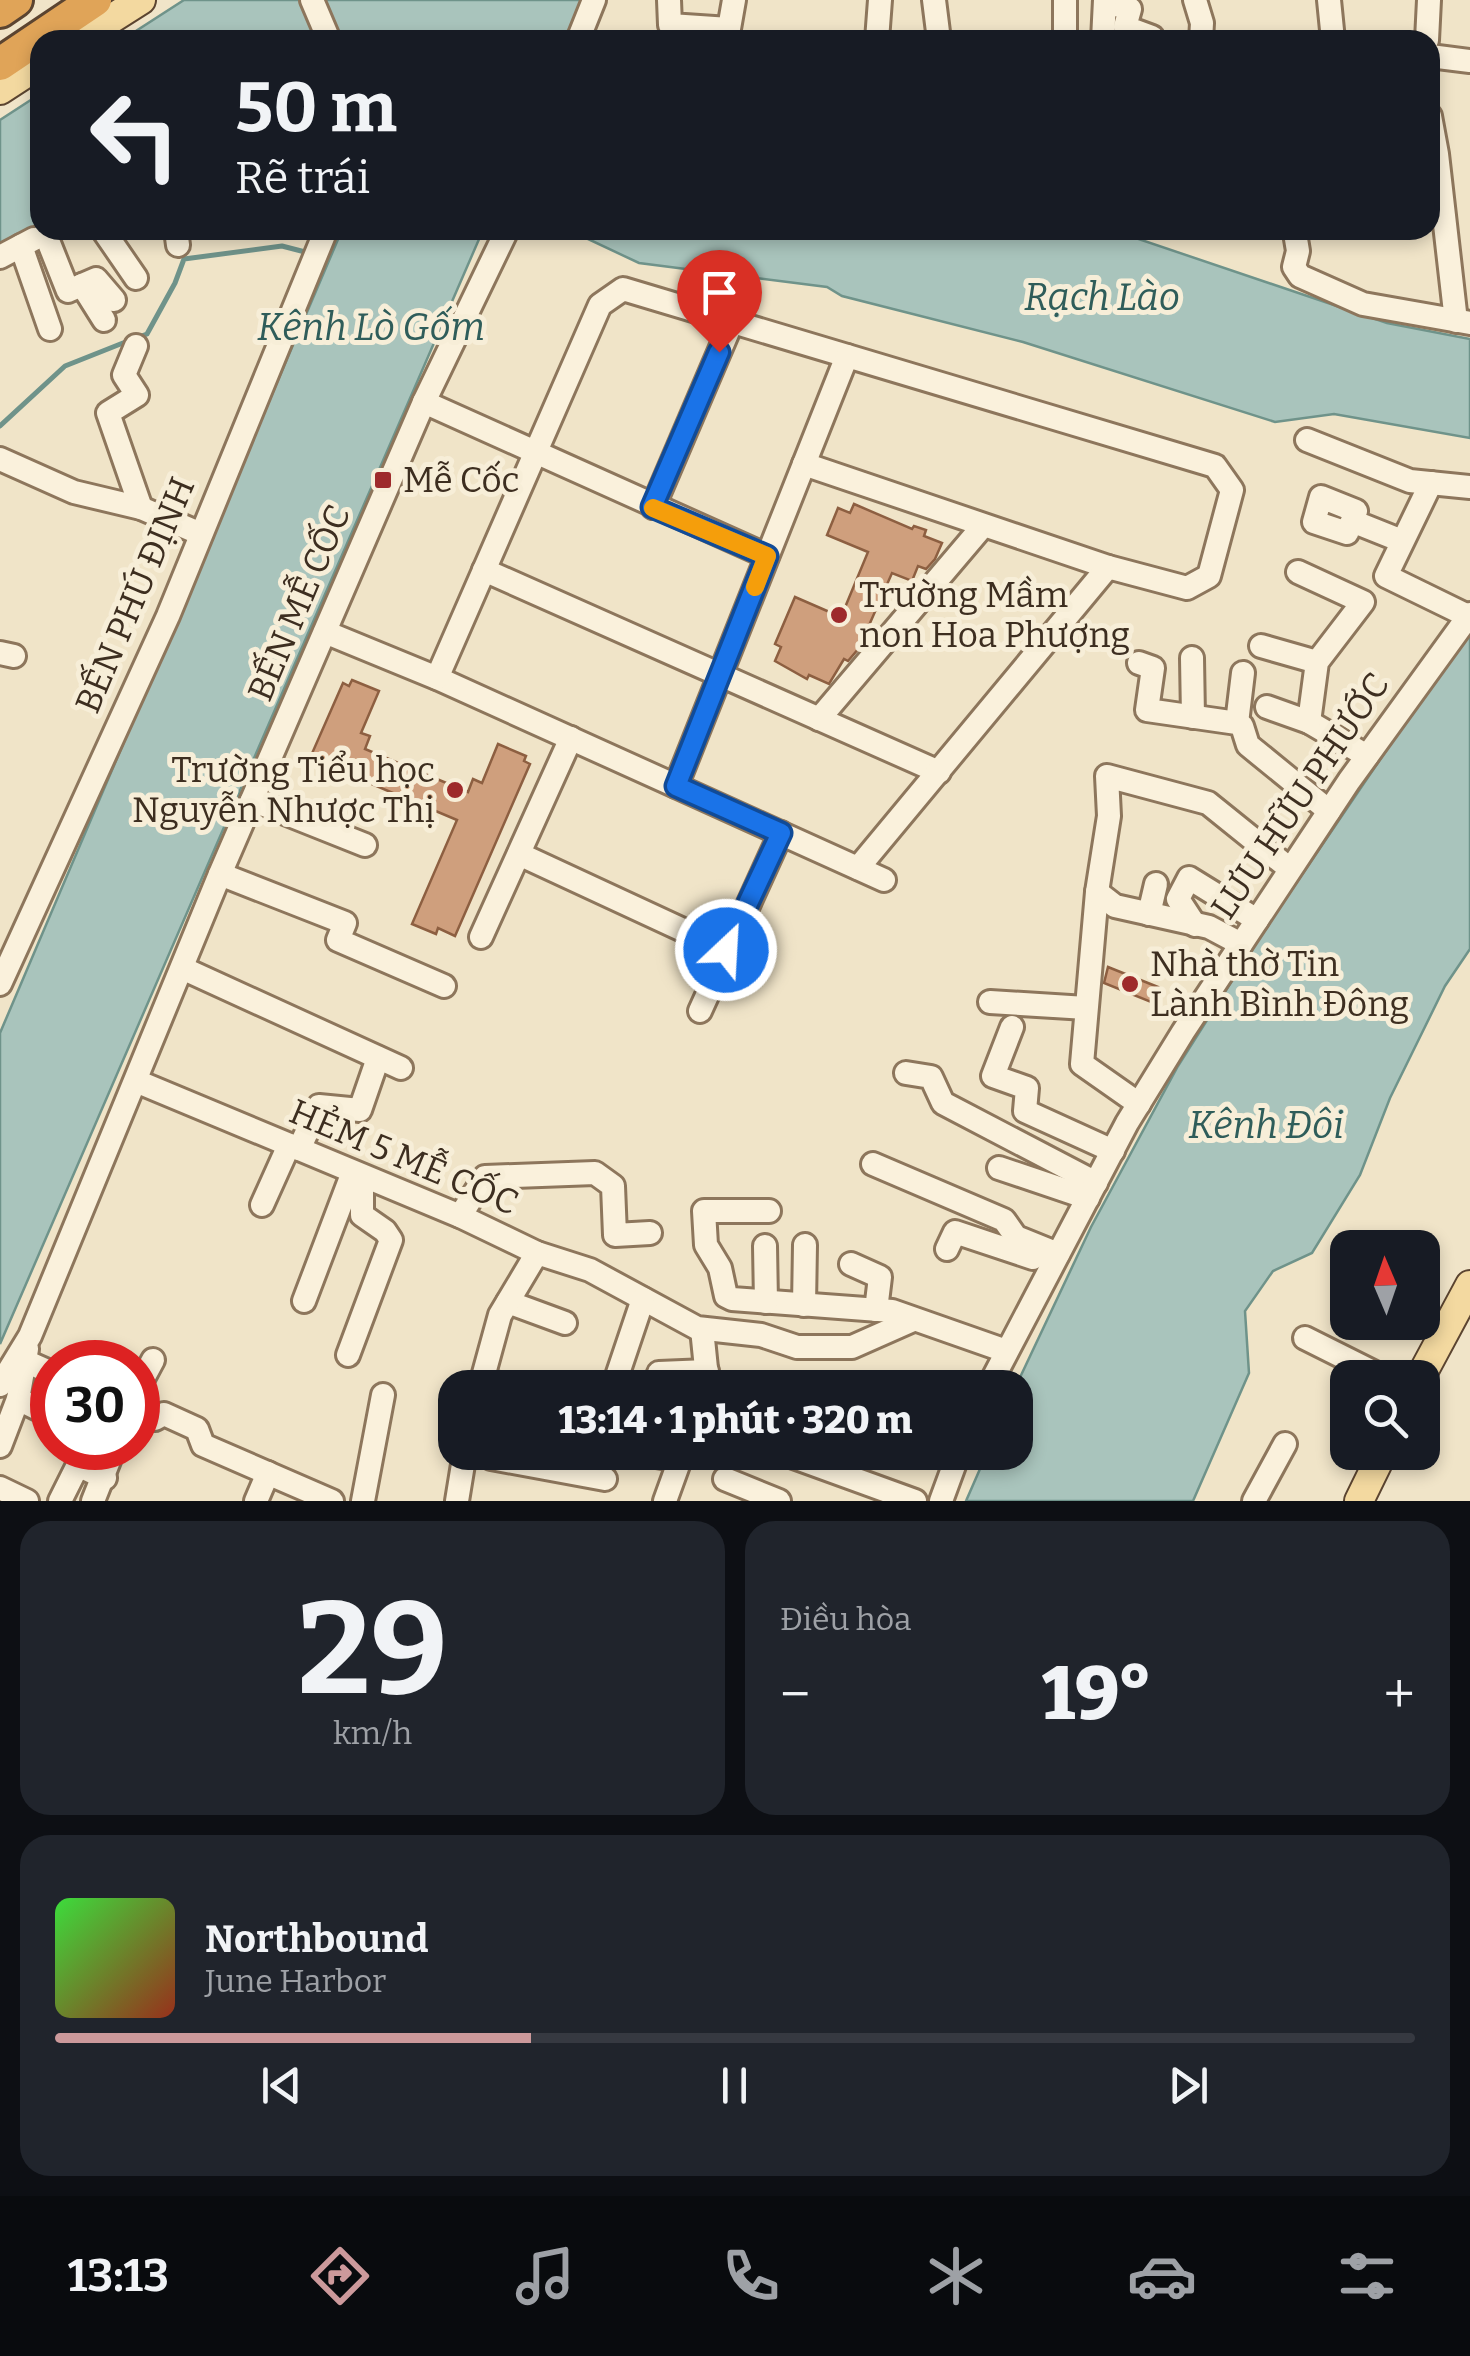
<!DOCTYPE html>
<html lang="vi">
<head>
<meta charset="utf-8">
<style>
  body { margin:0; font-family:Bitter,serif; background:#20242c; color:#f1f3f6; height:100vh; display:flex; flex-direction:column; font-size:38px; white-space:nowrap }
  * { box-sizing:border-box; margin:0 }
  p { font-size:32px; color:#9ea1a6 }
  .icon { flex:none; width:55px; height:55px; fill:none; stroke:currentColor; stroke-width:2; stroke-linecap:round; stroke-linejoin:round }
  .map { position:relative; height:1501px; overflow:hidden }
  .side { display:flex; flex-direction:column; gap:20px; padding:20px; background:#0d0f14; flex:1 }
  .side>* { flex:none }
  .banner { position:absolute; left:30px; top:30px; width:1410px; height:210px; border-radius:30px; box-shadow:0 5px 15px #0003; background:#171b24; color:#f1f3f6; overflow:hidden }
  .needle { width:65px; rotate:358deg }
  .fabs { position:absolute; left:1330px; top:1230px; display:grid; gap:20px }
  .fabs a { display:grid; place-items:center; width:110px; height:110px; border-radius:20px; background:#171b24; box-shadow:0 5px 15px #0003; font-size:50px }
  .speed { position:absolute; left:30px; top:1340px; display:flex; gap:20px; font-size:50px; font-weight:700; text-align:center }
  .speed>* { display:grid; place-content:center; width:130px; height:130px; border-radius:50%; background:#171b24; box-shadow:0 5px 15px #0003; line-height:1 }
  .speed .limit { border:15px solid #d22; background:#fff; color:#111 }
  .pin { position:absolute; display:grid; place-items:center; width:85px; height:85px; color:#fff; margin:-102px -42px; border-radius:50% 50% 50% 0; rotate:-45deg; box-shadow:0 0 10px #0007 }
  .pin .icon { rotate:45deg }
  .me { position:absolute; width:110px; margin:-55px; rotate:25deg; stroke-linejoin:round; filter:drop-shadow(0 0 8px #0008) }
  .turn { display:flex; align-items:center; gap:35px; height:210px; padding:0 40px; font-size:45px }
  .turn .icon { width:130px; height:130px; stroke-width:2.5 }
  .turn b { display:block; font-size:70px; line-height:85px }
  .big { font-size:75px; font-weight:800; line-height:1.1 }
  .side .card { flex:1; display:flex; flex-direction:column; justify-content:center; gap:15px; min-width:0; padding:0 35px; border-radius:30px; background:#20242c }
  .side .dial { align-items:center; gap:0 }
  .dial b { font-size:130px; line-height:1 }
  .song { display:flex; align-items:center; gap:30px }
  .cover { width:120px; height:120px; border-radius:15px; background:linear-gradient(135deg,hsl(120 70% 55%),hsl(10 70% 35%)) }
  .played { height:10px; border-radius:5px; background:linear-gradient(90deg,#cc999b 35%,#363941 35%) }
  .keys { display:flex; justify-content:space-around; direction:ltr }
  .heat { display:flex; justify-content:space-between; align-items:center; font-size:55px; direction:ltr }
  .side .tiles { flex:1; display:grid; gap:20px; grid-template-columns:1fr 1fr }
  .card:last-child { grid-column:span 2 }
  .trip { position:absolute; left:438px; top:1370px; width:595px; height:100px; border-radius:30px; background:#171b24; box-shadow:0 5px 15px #0003; font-weight:800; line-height:100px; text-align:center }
  .tab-bar { display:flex; height:160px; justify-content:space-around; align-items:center; background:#090b0e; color:#9ea1a6 }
  .tab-bar .icon { width:70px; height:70px }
  .tab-bar .current { color:#cc999b }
  .tab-bar b { font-size:45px; color:#f1f3f6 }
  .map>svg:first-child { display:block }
  .water { fill:#a9c4bc; stroke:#6f938a; stroke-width:2.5 }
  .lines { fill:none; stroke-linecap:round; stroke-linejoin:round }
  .stream { stroke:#6f938a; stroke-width:5 }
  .building { fill:#cf9f7d; stroke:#8d5f41; stroke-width:2.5 }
  .minor-casing { stroke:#8d765c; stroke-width:28 }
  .major-casing { stroke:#5b4430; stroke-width:32 }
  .highway-casing { stroke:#5b4430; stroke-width:38 }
  .minor { stroke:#faf1dc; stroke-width:22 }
  .major { stroke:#f3d9a0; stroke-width:28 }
  .highway { stroke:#e0a458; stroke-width:32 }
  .route-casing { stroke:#114b97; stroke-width:25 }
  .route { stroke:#1a73e8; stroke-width:18 }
  .slow { stroke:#f59e0b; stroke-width:18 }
  .poi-dot { fill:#9e2a2b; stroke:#f7eed8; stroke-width:4 }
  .labels { text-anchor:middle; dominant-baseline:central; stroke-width:10; stroke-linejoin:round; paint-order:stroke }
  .poi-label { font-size:35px; fill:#3d2e20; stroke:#f7eed8; text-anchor:start }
  .street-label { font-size:35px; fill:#3d2e20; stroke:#f7eed8 }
  .water-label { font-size:38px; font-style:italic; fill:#2f5d5a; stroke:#f7eed8 }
</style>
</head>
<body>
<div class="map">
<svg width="1470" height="1501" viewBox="0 0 1470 1501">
  <rect width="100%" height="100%" fill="#f0e4c8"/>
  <!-- water -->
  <g class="water">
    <polygon points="184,0 588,0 572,40 122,40"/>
    <polygon points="40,94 40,227 0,250 0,120"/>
    <polygon points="342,230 483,230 0,1344 0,1033"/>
    <polygon points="569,230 1112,230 1387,323 1470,339 1470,438 1334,414 1275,422 1023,342 842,296 827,287 639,263"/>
    <polygon points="1470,627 1470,949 1445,986 1390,1098 1360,1175 1312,1253 1273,1271 1245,1311 1249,1373 1193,1501 966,1501 987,1453 1015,1452 1015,1388 1091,1227 1178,1066 1261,935"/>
  </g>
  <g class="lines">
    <!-- stream -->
    <g class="stream">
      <polyline points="139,337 147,334 175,283 184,259 282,246 309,253"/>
      <polyline points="0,426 65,366 128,341"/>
    </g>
  </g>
  <!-- building -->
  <g class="building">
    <polygon points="854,504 912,529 914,526 926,530 924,536 942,543 935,559 926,569 918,566 912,581 892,573 859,648 848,661 844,659 829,684 809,675 807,679 775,661 781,647 775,644 795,597 841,617 868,552 827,535 838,508 850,513"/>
    <polygon points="352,680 379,691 361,733 370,736 365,749 468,792 473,779 482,783 498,744 526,756 524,761 530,764 455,936 438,928 436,934 412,924 457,820 310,758 343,683 349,686"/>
    <polygon points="1108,967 1158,987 1151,1002 1104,983"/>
  </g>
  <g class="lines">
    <defs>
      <g id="minor">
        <polyline points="312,0 329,40"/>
        <polyline points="669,0 670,25 729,29"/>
        <polyline points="934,0 939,40"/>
        <polyline points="1065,0 1065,40"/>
        <polyline points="1195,0 1202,23 1201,40"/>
        <polyline points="1329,0 1333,40"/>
        <polyline points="1105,2 1130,9 1125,27 1152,37"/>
        <polyline points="578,40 594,0"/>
        <polyline points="727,40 734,0"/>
        <polyline points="877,40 880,0"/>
        <polyline points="1103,40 1105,0"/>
        <polyline points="1427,40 1429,0"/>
        <polyline points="1430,56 1470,61"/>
        <polyline points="1430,116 1437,154 1456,321"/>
        <polyline points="103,230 136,278"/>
        <polyline points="176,230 178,245"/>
        <polyline points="45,233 68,291 96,279 114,300"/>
        <polyline points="1295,233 1298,251 1294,267 1300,276 1363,304 1470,323"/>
        <polyline points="21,246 50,329"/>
        <polyline points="0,257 34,239"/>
        <polyline points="82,285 104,320"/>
        <polyline points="136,346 124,375 137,395 108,413 141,508"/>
        <polyline points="424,402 767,556"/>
        <polyline points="1307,440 1410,481 1470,487"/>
        <polyline points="0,459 74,492 141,508 201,534"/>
        <polyline points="804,464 1108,567"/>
        <polyline points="1431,483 1386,576 1468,616"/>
        <polyline points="653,507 732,322"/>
        <polyline points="1352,521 1347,533 1314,522 1321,497 1356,511 1352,521 1402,541"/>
        <polyline points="484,570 939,772"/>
        <polyline points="1298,572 1363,602 1317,662 1309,722 1367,756"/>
        <polyline points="325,632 437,678 884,880"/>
        <polyline points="1261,646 1317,662"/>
        <polyline points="0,653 14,656"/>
        <polyline points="1192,658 1193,717"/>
        <polyline points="1139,663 1153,668 1147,710 1237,723 1242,726 1248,745 1329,811"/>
        <polyline points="437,678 600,305 623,289 1215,466 1232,490 1209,576 1187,588 1108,567 858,868"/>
        <polyline points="1267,707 1309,722"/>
        <polyline points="819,719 982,527"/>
        <polyline points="1237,723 1243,673"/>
        <polyline points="676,786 847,356"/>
        <polyline points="252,800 365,845"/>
        <polyline points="519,854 726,950"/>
        <polyline points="220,874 345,923 338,940 444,986"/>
        <polyline points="1097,892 1082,1064 1139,1104"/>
        <polyline points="1149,914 1156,884"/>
        <polyline points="1195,925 1178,899 1189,878 1257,920"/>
        <polyline points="481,937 571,738"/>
        <polyline points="1241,944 1209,927 1115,906 1097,892 1109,816 1107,776 1208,803 1290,869"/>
        <polyline points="182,968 401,1068"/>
        <polyline points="0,984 168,616 326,230"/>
        <polyline points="990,1002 1086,1008"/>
        <polyline points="700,1011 781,833"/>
        <polyline points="1012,1027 993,1076 1027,1088 1025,1111 1113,1151"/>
        <polyline points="906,1073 931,1077 943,1103 1096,1183"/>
        <polyline points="136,1081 460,1216 537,1253 590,1270 697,1328 761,1335 797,1347 852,1347 913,1320"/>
        <polyline points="299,1149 319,1106 360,1110 378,1058"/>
        <polyline points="873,1164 1004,1220 1016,1237 1058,1254"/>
        <polyline points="999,1168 1088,1198"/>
        <polyline points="262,1205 289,1145"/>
        <polyline points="769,1211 704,1211 706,1245 720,1268 726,1296 732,1299 892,1311 1006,1351"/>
        <polyline points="460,1216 485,1177 595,1173 613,1186 615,1235 650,1233"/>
        <polyline points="765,1246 766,1302"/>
        <polyline points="947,1249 955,1232 1033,1258"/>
        <polyline points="851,1264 880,1277 876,1310"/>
        <polyline points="304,1301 353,1172"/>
        <polyline points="508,1302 565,1323"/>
        <polyline points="804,1305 805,1245"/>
        <polyline points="702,1329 708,1388"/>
        <polyline points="1305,1338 1385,1378"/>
        <polyline points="348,1355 391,1240 385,1231 362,1215 362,1176"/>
        <polyline points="25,1361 52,1373"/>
        <polyline points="482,1381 523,1388"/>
        <polyline points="0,1385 30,1336 220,874 424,402 507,230"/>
        <polyline points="655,1387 659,1373 707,1371"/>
        <polyline points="138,1388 153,1360"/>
        <polyline points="480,1388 500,1315 537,1253"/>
        <polyline points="613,1388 643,1299"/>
        <polyline points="988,1388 1127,1123 1183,1032 1349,781 1470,614"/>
        <polyline points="18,1399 52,1416"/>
        <polyline points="138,1411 155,1419 164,1414 197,1429 203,1445 332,1501"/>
        <polyline points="0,1446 18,1399 27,1349"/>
        <polyline points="492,1452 491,1458 605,1479"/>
        <polyline points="586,1452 610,1457 623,1452"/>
        <polyline points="632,1452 680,1460"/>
        <polyline points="780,1452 915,1501"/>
        <polyline points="725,1479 779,1501"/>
        <polyline points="0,1488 27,1501"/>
        <polyline points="60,1501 78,1465 105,1478"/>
        <polyline points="93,1501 114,1448"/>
        <polyline points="256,1501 268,1473"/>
        <polyline points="363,1501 383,1395"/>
        <polyline points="457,1501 465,1452"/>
        <polyline points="665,1501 682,1454 690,1452"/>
        <polyline points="941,1501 959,1452"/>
        <polyline points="1254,1501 1285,1444"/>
      </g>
      <g id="major">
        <polyline points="78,40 141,0"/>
        <polyline points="0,90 40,64"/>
        <polyline points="1420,1378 1470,1285"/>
        <polyline points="1359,1501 1383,1452"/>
      </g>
      <g id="highway">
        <polyline points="0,11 16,0"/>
        <polyline points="0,64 95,0"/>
      </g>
    </defs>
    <!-- minor casing -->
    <use href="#minor" class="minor-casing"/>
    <!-- major casing -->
    <use href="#major" class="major-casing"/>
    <!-- highway casing -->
    <use href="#highway" class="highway-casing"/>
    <!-- minor -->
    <use href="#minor" class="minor"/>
    <!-- major -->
    <use href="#major" class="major"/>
    <!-- highway -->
    <use href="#highway" class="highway"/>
  </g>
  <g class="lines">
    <defs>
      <polyline id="route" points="719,352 652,507 767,556 676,786 781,833 726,950"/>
    </defs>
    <!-- route casing -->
    <use href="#route" class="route-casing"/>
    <!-- route -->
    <use href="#route" class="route"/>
    <!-- slow -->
    <polyline class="slow" points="653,508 767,556 755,587"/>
  </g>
  <!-- markers -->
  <g class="poi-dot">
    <rect x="373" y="470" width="20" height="20" rx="5"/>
    <circle cx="839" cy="615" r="10"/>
    <circle cx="455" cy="790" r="10"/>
    <circle cx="1130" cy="984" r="10"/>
  </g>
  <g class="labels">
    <!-- poi labels -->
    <g class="poi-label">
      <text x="403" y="480">Mễ Cốc</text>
      <text x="859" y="595">Trường Mầm<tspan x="859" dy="40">non Hoa Phượng</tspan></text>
      <text x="435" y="770" text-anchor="end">Trường Tiểu học<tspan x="435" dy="40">Nguyễn Nhược Thị</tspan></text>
      <text x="1150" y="964">Nhà thờ Tin<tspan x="1150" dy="40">Lành Bình Đông</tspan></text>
    </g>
    <!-- street labels -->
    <g class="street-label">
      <text transform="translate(135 595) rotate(-67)">BẾN PHÚ ĐỊNH</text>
      <text transform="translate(299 603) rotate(-67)">BẾN MỄ CỐC</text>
      <text transform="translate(1300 796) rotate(-56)">LƯU HỮU PHƯỚC</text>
      <text transform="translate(404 1157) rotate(23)">HẺM 5 MỄ CỐC</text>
    </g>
    <!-- water labels -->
    <g class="water-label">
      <text x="1102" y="297">Rạch Lào</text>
      <text x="371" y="327">Kênh Lò Gốm</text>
      <text x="1266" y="1125">Kênh Đôi</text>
    </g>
  </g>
</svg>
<div class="fabs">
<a><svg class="needle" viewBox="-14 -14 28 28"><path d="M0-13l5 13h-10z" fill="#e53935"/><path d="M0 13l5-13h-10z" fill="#9ea1a6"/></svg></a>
<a><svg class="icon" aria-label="search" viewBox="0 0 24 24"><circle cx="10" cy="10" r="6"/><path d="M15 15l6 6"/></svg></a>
</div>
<div class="speed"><div class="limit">30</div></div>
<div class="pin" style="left:719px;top:352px;background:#d93025"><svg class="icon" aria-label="arrive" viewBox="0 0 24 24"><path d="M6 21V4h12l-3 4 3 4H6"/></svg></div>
<svg class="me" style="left:726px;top:950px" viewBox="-20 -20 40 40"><circle r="17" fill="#1a73e8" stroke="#fff" stroke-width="3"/><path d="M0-11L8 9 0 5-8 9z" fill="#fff"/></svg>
<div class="trip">13:14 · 1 phút · 320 m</div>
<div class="banner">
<div class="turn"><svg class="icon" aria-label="left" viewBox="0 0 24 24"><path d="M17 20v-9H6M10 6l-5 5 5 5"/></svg><div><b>50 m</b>Rẽ trái</div></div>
</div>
</div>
<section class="side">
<div class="tiles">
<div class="card dial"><b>29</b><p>km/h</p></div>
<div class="card"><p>Điều hòa</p>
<div class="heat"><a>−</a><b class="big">19°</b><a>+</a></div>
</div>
<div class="card">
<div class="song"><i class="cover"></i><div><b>Northbound</b><p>June Harbor</p></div></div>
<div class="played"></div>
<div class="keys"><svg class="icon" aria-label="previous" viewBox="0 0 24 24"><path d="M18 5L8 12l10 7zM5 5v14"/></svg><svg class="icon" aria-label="pause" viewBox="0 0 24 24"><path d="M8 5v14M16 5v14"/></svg><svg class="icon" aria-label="next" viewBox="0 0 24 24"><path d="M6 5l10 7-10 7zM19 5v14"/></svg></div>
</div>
</div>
</section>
<nav class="tab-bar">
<b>13:13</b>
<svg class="icon current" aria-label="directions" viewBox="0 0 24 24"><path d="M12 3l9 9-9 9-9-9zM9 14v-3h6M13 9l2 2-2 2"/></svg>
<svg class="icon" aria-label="music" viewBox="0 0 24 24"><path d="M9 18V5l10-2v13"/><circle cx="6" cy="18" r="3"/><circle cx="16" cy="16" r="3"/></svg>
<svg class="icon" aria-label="phone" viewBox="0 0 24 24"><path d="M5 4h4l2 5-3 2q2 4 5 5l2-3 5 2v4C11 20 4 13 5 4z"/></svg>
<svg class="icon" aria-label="climate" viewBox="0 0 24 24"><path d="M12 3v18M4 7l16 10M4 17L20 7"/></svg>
<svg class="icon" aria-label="car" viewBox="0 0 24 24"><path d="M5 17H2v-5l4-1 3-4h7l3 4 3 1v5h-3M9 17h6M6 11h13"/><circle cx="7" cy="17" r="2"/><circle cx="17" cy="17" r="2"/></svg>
<svg class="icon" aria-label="filters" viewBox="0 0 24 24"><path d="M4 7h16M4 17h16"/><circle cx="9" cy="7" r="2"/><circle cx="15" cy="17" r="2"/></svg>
</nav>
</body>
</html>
